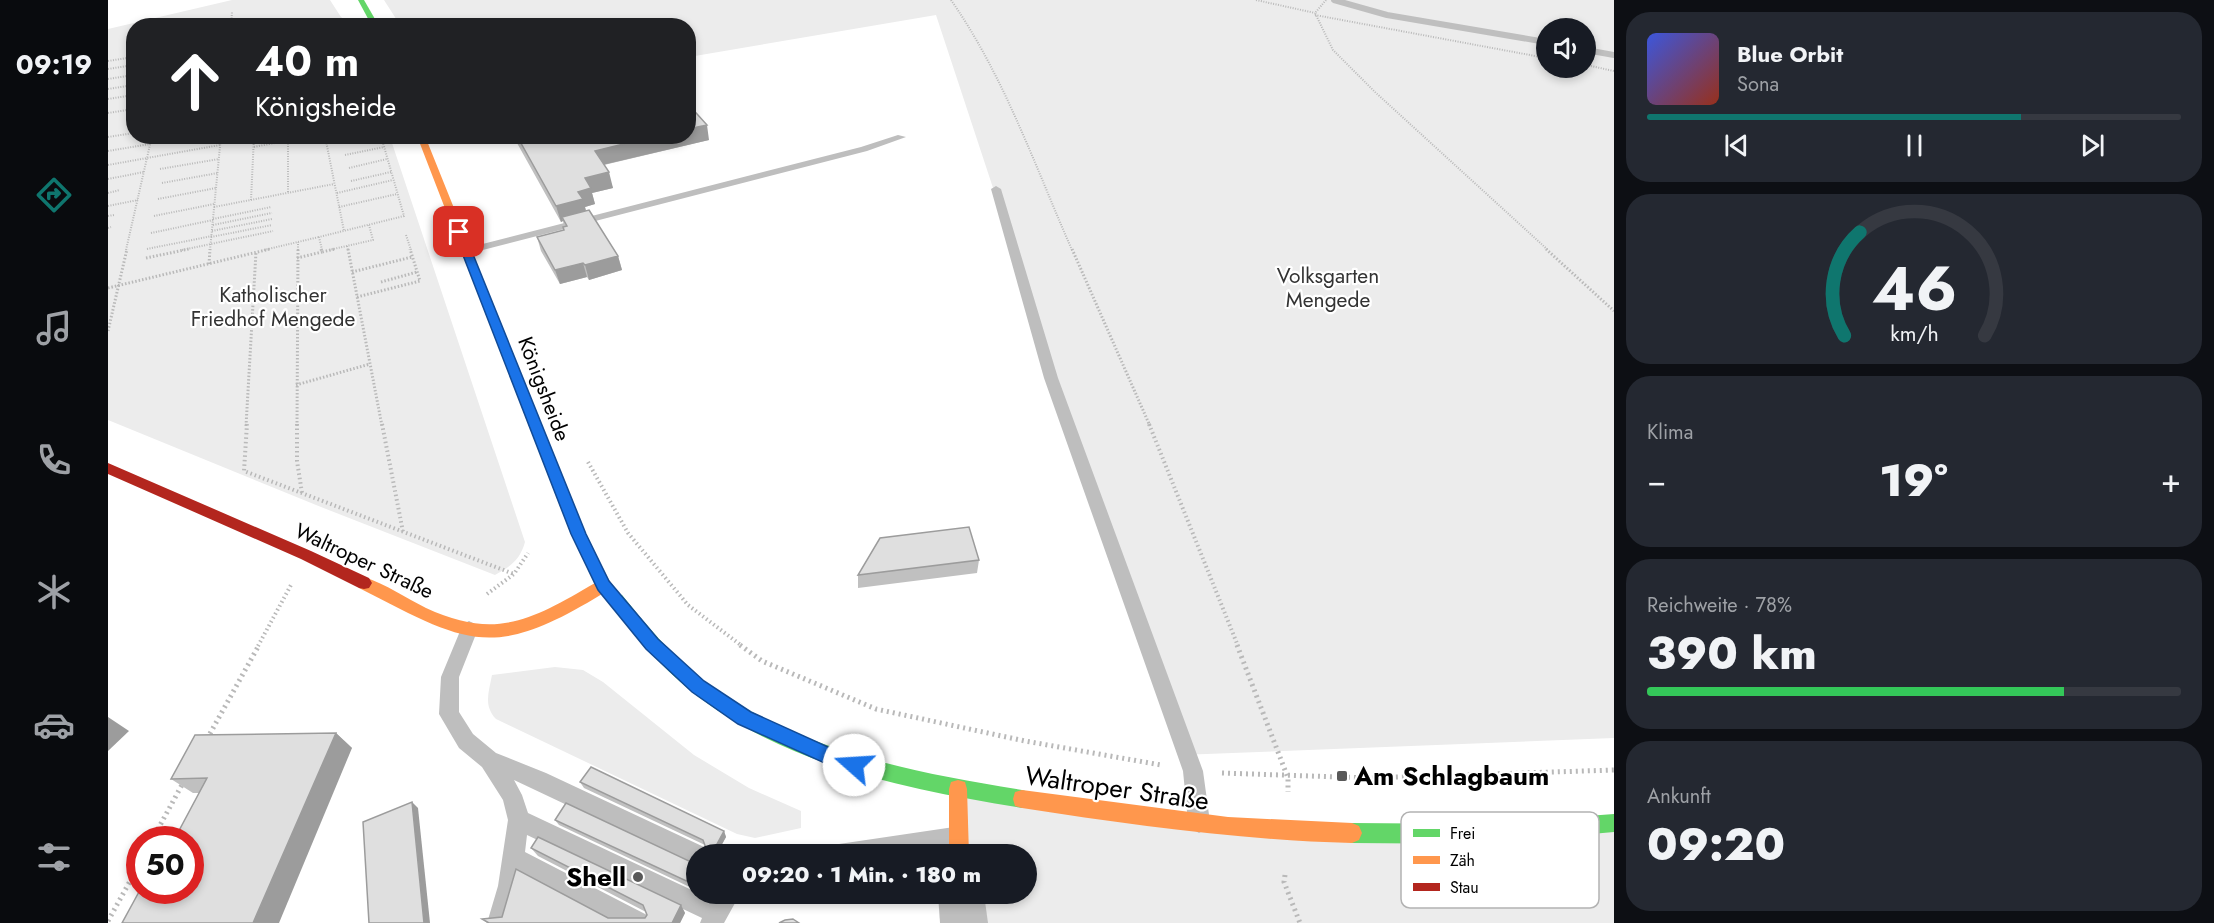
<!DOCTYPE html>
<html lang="de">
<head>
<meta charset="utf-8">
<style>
  body { margin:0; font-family:Jost,sans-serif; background:#242831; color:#f1f3f6; height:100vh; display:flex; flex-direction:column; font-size:22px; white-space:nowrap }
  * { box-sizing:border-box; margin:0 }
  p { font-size:20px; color:#9ea1a6 }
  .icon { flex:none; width:33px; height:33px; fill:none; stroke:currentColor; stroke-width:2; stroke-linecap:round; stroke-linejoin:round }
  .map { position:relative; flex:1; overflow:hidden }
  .side { display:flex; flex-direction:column; gap:12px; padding:12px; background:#0d0f14; width:600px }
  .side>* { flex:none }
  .top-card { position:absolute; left:18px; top:18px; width:570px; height:126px; border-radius:24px; box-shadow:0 3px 9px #0003; background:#202124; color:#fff; overflow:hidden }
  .controls { position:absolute; left:1428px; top:18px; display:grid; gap:12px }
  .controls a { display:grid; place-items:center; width:60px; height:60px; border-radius:50%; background:#171b24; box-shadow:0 3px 9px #0003; font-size:30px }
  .speed { position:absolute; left:18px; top:826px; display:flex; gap:12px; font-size:30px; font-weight:700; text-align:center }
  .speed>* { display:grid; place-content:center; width:78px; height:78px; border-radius:50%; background:#171b24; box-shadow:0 3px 9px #0003; line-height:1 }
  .speed .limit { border:9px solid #d22; background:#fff; color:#111 }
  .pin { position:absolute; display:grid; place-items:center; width:51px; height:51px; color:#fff; margin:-26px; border-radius:12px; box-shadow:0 3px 9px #0006 }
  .me { position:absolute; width:66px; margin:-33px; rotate:289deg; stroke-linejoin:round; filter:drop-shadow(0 0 4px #0008) }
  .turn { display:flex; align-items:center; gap:21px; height:126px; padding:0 30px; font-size:27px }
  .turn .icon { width:78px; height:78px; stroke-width:2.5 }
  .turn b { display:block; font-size:42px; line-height:51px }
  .big { font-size:45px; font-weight:800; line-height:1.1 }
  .side .tile { flex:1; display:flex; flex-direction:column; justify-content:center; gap:9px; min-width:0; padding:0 21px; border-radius:24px; background:#242831 }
  .side .dial { align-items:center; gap:0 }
  .dial svg { height:156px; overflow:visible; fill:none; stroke:#363941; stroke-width:7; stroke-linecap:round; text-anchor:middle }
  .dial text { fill:#f1f3f6; stroke:none }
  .song { display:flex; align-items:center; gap:18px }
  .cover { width:72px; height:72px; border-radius:9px; background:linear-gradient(135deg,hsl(230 70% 55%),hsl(10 70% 35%)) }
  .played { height:6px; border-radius:3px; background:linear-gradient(90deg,#0f766e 70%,#363941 70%) }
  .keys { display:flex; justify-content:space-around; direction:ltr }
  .heat { display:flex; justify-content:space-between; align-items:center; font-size:33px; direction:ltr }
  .charge { height:9px; border-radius:4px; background:linear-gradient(90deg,#34c759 78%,#363941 0) }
  .trip { position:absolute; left:578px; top:844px; width:351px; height:60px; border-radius:30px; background:#171b24; box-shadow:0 3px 9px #0003; font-weight:800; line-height:60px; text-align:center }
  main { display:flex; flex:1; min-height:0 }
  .menu { display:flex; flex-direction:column; width:108px; justify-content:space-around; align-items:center; background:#090b0e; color:#9ea1a6 }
  .menu .icon { width:42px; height:42px }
  .menu .selected { color:#0f766e }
  .menu b { font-size:27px; color:#f1f3f6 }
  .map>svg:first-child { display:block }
  .green { fill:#ececec; fill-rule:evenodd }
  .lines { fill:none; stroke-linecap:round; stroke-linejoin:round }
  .stream { stroke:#bfbfbf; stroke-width:6 }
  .path-far3 { stroke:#b9b9b9; stroke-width:2; stroke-dasharray:1 1.5; stroke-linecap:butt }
  .path-far2 { stroke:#b9b9b9; stroke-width:3; stroke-dasharray:1.5 2; stroke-linecap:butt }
  .path-far1 { stroke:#b9b9b9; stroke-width:4; stroke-dasharray:1.5 3; stroke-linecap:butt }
  .path { stroke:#b9b9b9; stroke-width:5; stroke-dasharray:2 4; stroke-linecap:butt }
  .lane { fill:#bebebe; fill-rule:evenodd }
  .street { fill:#bebebe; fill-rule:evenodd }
  .fast { fill:#63d668; fill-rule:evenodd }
  .slow { fill:#ff974d; fill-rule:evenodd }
  .jam { fill:#b3261e; fill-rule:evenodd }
  .wall { fill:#c0c0c0 }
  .shaded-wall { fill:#9c9c9c }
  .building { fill:#dfdfdf; stroke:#9c9c9c; stroke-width:1.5 }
  .route { fill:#1a73e8; stroke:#114b97; stroke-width:1.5 }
  .poi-dot { fill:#595959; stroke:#fff; stroke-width:2 }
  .labels { text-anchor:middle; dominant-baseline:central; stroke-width:4.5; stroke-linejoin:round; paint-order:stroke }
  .park-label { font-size:21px; fill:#333; stroke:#fff }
  .street-label { font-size:21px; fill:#000; stroke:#fff }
  .near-poi-label { font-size:26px; font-weight:bold; fill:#000; stroke:#fff; text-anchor:start }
  .near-street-label { font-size:26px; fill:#000; stroke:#fff }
  .key { fill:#fff; stroke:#b2b2b2; stroke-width:1.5 }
  .key-label { font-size:16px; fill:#000 }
</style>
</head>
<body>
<main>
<nav class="menu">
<b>09:19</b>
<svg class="icon selected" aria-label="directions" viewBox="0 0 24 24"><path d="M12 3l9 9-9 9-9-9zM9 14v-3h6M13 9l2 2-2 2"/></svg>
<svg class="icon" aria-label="music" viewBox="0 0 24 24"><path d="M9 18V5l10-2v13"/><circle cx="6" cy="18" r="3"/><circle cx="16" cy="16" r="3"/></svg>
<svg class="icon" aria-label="phone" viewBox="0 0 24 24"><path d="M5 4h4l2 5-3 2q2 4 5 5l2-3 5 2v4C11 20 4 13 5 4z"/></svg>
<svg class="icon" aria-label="climate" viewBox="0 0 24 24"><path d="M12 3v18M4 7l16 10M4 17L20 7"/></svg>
<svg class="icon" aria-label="car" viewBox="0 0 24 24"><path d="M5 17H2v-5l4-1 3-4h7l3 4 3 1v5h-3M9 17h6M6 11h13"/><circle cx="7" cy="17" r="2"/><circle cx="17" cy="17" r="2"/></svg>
<svg class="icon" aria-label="filters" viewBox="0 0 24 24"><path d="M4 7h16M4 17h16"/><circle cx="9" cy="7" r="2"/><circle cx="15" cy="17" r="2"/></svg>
</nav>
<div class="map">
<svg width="1506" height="923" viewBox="0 0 1506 923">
  <rect width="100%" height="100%" fill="#fff"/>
  <!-- green -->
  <g class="green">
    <path d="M124,0H222L233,17L243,25L26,26V136L282,137L417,542C412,560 403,566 387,575L213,507L0,420V29Z"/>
    <path d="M276,0H1506V738L1072,755L828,15L581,57L580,26L292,25ZM1438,28H1478V68H1438Z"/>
    <path d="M447,667L475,670L495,682L586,755L641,788L693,811V828L647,838L629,834L388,719C375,705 381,692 384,675Z"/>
    <polygon points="850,789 1091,825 1506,823 1506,923 869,923 865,894 918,894 918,855 860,855"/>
  </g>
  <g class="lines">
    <!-- stream -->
    <g class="stream">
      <polyline points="1226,0 1279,15 1438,42"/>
      <polyline points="1478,50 1506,55"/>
    </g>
    <!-- path-far3 -->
    <g class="path-far3">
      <path d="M843,0C896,76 927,166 964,250"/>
      <polyline points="1148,0 1207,13"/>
      <polyline points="1218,0 1207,13 1225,50 1267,92 1440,250"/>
      <polyline points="1207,15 1438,58"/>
      <polyline points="82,25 124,19"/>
      <polyline points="123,26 124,12"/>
      <polyline points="0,61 26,57"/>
      <polyline points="1478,65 1506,71"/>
      <polyline points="0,69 26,65"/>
      <polyline points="0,79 26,75"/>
      <polyline points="0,89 26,85"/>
      <polyline points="0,99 26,95"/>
      <polyline points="0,113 26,109"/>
      <polyline points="180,136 180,193"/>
      <polyline points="217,136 236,231"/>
      <polyline points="0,137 26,133"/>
      <polyline points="234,138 239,136"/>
      <polyline points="63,140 82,136"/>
      <polyline points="146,147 192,138"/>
      <polyline points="0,151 42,144"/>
      <polyline points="237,155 276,147"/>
      <polyline points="0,165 112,145"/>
      <polyline points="241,168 279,159"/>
      <polyline points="52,169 111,159"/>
      <polyline points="0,179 36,172"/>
      <polyline points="243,181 283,172"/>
      <polyline points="54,183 110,173"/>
      <polyline points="0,193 12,190"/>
      <polyline points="229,193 285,180"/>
      <polyline points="50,199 108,188"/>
      <polyline points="143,200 146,136"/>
      <polyline points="0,206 30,200"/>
      <polyline points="106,207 226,184"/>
      <polyline points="231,207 289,194"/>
      <polyline points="0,216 6,215"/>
      <polyline points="46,216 106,204"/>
      <polyline points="105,219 163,207"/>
      <polyline points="105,225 164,213"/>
      <polyline points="0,228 3,227"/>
      <polyline points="104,231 164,219"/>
      <polyline points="43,233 105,220"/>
      <polyline points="298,235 303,250"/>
      <polyline points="103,237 164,225"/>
      <polyline points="239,246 240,250"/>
      <polyline points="39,249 104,236"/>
      <polyline points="18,250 44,136"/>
      <polyline points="74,250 165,231"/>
      <polyline points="102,250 113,136"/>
      <polyline points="156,250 211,237"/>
      <polyline points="190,250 190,242"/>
      <polyline points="214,250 211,237 296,216 273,136"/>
      <polyline points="221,250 265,240 261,225"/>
    </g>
    <!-- path-far2 -->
    <g class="path-far2">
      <polyline points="213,249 214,252 227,249"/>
      <polyline points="240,249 274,426"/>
      <polyline points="964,249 1042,426"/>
      <polyline points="1438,249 1506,311"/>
      <polyline points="38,258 81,249"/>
      <polyline points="189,258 214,252"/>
      <polyline points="101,264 102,249"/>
      <polyline points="244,272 304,257"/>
      <polyline points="273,282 309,272"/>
      <polyline points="0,288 162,249"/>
      <polyline points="249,297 312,281 302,249"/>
      <polyline points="0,331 19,249"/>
      <polyline points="188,385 262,364"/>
      <polyline points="138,426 148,252"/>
      <polyline points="189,426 190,249"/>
    </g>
    <!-- path-far1 -->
    <g class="path-far1">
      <polyline points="139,424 136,471 406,574"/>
      <polyline points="189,424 189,461 194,493"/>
      <polyline points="274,424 295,532"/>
      <polyline points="1041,424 1130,646"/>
      <polyline points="480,462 520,533 580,605 634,646"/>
      <polyline points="379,594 406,574 420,553"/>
      <polyline points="150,646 183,585"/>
    </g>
    <!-- path -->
    <g class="path">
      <polyline points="632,645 654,661 768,709 917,741 1053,765"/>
      <polyline points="1129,645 1180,778 1180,792"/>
      <polyline points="99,739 151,645"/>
      <polyline points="1114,773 1261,778 1506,770"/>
      <polyline points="44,840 75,783"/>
      <polyline points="1177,875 1176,882 1192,923"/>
      <polyline points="0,921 32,863"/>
    </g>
    <!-- lane -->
    <g class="lane">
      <polygon points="790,135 798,137 759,151 363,253 355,253 353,251 355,249 753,147"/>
      <polygon points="888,186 893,189 950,378 1095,771 1102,822 1098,829 1091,833 1084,829 1080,822 1075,771 936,378 883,189"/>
      <polygon points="361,621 367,624 370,629 351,677 351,712 365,734 388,753 438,773 596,847 599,855 588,855 588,866 406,780 414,795 420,813 588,892 588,894 605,900 608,894 632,894 616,923 592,923 594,918 419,835 417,852 539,915 542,923 507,923 414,874 401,923 379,923 390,886 400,820 395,800 374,767 351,748 331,714 333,677 355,624"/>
      <path d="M846,827L854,830L857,838L854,846C816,861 761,855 720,855L723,847L731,844Z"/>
    </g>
    <!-- street -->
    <polygon class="street" points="830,894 876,894 880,923 832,923"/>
    <!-- fast -->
    <g class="fast">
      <polygon points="250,0 256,0 271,26 264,26"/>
      <path d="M508,593L514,595C539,626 565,657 596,681C688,750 803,772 914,790L921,792L923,799L921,806L914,808C799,789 677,766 583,691C552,666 527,635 502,605L500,600L502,595Z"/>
      <polygon points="1506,814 1506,832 1373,844 1244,843 1237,840 1234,833 1237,826 1244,823 1373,824"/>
    </g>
    <!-- slow -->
    <g class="slow">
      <path d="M309,136H317L477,534L501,580L516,600L514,605C503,608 500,601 494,594C383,662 359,643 251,588L248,583L251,578L256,577C278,584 298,598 318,608C389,641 425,619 487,583L463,534Z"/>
      <polygon points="850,780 857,782 859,789 861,855 841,855 841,789 843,782"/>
      <path d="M914,790L1120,817L1244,823L1251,826L1254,833L1251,840L1244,843C1133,840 1024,825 914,808L907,806L905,799L907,792Z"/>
    </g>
    <!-- jam -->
    <polygon class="jam" points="0,463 203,551 261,578 264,583 261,588 256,589 251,588 193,559 0,474"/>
  </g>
  <!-- wall -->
  <g class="wall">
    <polygon points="407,136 580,136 601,140 496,165 505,188 484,193 487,204 477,207 478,211 510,256 514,270 481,280 479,277 452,284 433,251 429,237 456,230 455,227 456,227 455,221 453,222 409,143"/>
    <polygon points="871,560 869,573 750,588 750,575"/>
    <polygon points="228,733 244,748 82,891 91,793 85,793 63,779"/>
    <polygon points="483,767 616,831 618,837 608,855 588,855 588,890 451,825 447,820 458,803 585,863 588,861 588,852 599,851 597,845 476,788 472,782"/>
    <polygon points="423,848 573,905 577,913 572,923 379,923 374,919 537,918 539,915 538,912 430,856"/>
  </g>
  <!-- shaded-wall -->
  <g class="shaded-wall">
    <polygon points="599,125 601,140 490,166 487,151 548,136 580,136 580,129"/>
    <polygon points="501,172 505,188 484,193 487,204 477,207 479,215 454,217 455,221 453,222 448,206 470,192 477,178"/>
    <polygon points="510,256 514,270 481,280 477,265"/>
    <polygon points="475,263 479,277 452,284 447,270"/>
    <polygon points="0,717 21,731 0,751"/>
    <polygon points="228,733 244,748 171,923 145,923"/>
    <polygon points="304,802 310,808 322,923 316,923"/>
    <polygon points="616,831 618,837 608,855 603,855"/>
    <polygon points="573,905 577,913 572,923 564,923"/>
  </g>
  <!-- building -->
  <g class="building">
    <polygon points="580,104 599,125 580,129"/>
    <polygon points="409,136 548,136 487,151 501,172 477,178 483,188 470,192 475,199 448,206"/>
    <polygon points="481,210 510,256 477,265 475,263 447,270 429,237 456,230 455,227 459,226 454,217"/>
    <polygon points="861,527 871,560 750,575 772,538"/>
    <polygon points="228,733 145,923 14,923 32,890 32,891 82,891 82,840 66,840 99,778 63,779 87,735"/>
    <polygon points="483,767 616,831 603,855 588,855 588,883 587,885 447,820 458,803 585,863 588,861 588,852 599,851 595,840 472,782"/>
    <polygon points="304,802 316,923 261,923 255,822"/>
    <polygon points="430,837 573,905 564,923 381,923 374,919 394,917 408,869 500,918 537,918 539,915 535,905 423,848"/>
    <polygon points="685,919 691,923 671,923 677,920"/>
  </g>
  <!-- route -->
  <polygon class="route" points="348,229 356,232 478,534 501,581 550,639 596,681 643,712 731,752 752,758 755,765 752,771 746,774 730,769 630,724 584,692 538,649 490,590 463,534 346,232"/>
  <!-- markers -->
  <g class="poi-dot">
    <rect x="1228" y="770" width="12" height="12" rx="3"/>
    <circle cx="530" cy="877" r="6"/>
  </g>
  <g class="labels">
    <!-- park labels -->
    <g class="park-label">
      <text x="1220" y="276">Volksgarten<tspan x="1220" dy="24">Mengede</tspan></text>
      <text x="165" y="295">Katholischer<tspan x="165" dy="24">Friedhof Mengede</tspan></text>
    </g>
    <!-- street labels -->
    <g class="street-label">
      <text transform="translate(436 389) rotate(69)">Königsheide</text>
      <text transform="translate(256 561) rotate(25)">Waltroper Straße</text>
    </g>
    <!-- near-poi labels -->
    <g class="near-poi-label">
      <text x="1246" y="776">Am Schlagbaum</text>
      <text x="518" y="877" text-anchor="end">Shell</text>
    </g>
    <!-- near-street labels -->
    <g class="near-street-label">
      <text transform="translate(1009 788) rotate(8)">Waltroper Straße</text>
    </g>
  </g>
  <!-- legend -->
  <rect x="1293" y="812" width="198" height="96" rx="9" class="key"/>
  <rect x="1305" y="829" width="27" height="8" fill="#63d668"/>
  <rect x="1305" y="856" width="27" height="8" fill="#ff974d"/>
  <rect x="1305" y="883" width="27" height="8" fill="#b3261e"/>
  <g class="key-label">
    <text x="1342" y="839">Frei</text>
    <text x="1342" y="866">Zäh</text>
    <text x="1342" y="893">Stau</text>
  </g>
</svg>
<div class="controls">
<a><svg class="icon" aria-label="sound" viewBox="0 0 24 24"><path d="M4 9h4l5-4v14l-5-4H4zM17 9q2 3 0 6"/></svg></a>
</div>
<div class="speed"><div class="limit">50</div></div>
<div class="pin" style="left:351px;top:232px;background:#d93025"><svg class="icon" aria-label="arrive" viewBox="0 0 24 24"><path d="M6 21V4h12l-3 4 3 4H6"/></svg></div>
<svg class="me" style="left:746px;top:765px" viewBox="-20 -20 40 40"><circle r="19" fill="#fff"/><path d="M0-13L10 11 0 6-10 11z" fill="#1a73e8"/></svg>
<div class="trip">09:20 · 1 Min. · 180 m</div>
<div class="top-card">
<div class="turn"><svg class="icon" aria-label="ahead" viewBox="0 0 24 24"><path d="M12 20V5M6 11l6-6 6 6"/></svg><div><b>40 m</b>Königsheide</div></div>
</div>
</div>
<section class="side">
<div class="tile">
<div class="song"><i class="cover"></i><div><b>Blue Orbit</b><p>Sona</p></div></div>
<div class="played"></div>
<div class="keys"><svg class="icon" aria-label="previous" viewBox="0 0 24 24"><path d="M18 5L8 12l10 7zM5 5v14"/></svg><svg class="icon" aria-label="pause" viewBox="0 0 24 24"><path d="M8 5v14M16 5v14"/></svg><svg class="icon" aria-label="next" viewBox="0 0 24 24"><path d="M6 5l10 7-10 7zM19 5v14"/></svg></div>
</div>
<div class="tile dial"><svg viewBox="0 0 100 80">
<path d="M14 69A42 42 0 1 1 86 69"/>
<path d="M14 69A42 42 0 0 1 22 16" stroke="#0f766e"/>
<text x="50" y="56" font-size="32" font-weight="700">46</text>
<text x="50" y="72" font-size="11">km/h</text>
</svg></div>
<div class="tile"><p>Klima</p>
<div class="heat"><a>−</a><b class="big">19°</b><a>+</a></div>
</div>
<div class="tile"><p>Reichweite · 78%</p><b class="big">390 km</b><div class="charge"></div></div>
<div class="tile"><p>Ankunft</p><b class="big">09:20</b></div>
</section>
</main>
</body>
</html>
